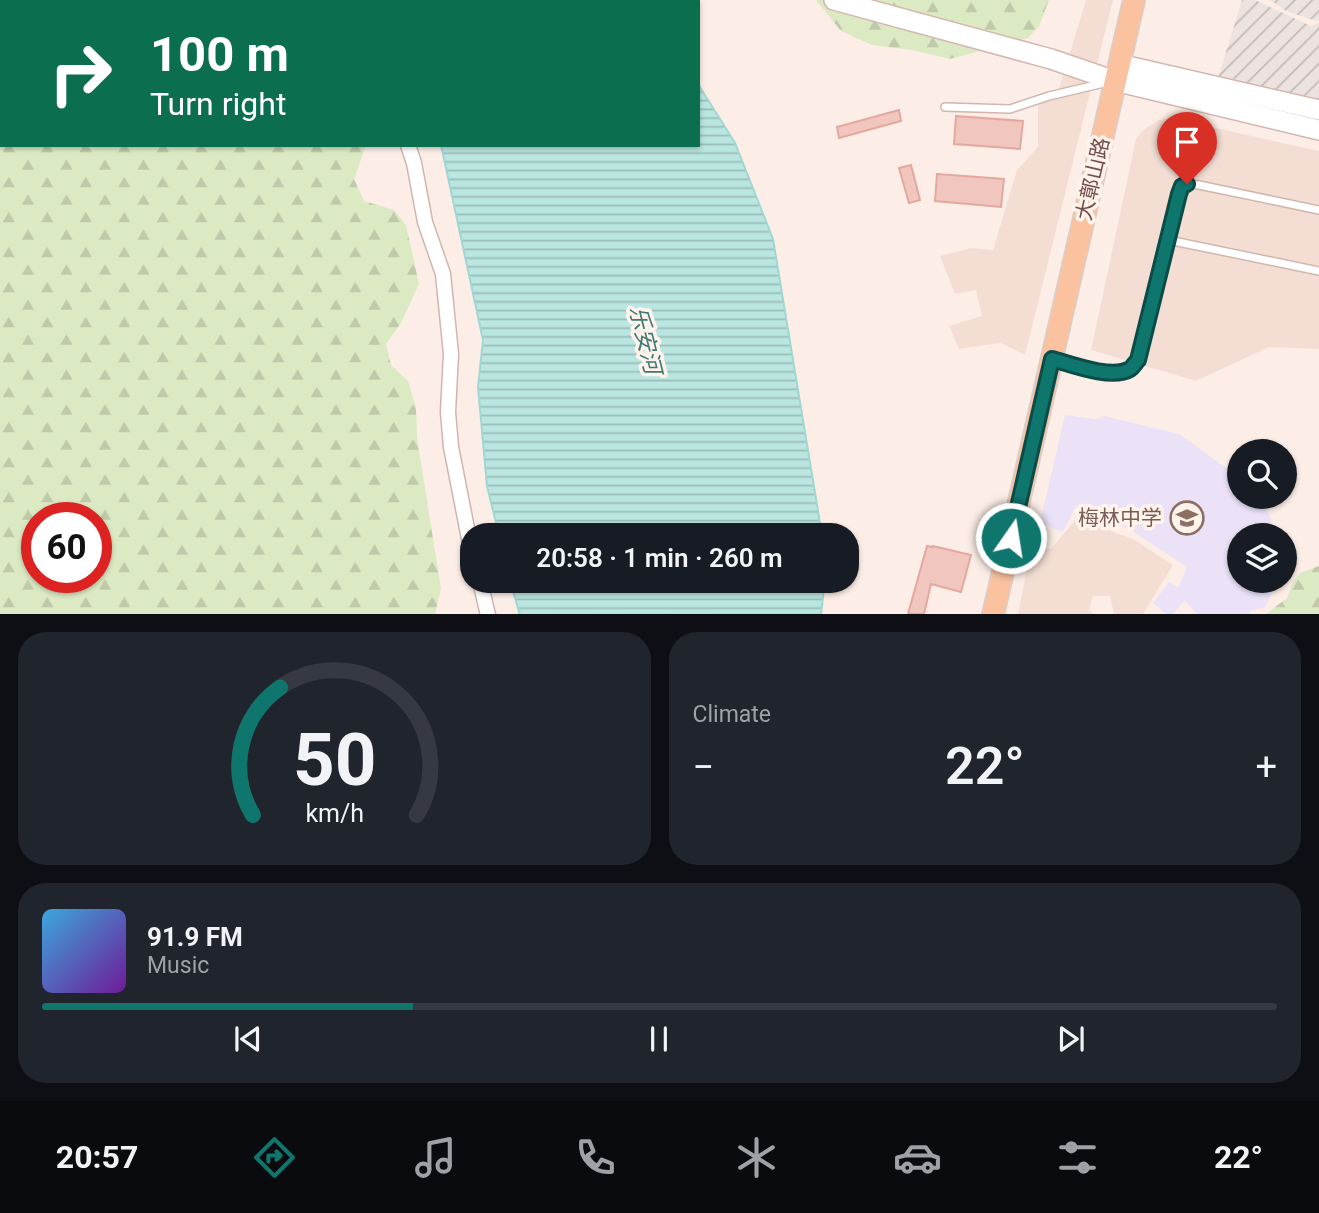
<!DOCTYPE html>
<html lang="en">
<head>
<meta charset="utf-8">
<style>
  body { margin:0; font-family:Roboto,"Noto Sans SC",sans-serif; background:#20242c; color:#f1f3f6; height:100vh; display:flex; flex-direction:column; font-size:26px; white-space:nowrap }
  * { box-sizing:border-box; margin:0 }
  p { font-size:23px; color:#9ea1a6 }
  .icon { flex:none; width:38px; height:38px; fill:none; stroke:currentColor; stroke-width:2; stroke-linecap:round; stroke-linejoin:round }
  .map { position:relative; height:614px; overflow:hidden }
  .side { display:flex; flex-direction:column; gap:18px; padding:18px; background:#0d0f14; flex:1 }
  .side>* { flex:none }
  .banner { position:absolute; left:0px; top:0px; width:700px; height:147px; box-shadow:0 2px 5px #0004; background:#0b6e4f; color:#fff; overflow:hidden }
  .buttons { position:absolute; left:1227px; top:439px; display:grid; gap:14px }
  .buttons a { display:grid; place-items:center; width:70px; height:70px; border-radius:50%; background:#171b24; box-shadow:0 2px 5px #0004; font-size:35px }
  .speed { position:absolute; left:21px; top:502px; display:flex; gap:14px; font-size:35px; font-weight:700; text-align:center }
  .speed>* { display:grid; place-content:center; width:91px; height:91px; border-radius:50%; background:#171b24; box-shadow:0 2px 5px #0004; line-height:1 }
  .speed .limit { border:10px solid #d22; background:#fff; color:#111 }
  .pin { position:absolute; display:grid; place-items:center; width:60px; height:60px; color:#fff; margin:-72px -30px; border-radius:50% 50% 50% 0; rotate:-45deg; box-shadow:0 0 7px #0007 }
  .pin .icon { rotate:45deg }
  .me { position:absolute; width:77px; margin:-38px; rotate:13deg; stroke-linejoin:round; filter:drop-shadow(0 0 5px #0008) }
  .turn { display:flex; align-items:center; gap:24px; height:147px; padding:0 35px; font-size:32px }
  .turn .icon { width:91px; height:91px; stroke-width:2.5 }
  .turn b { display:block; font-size:49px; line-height:60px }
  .big { font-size:52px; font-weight:600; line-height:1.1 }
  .side .widget { flex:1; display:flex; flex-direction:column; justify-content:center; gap:10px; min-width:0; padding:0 24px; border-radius:28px; background:#20242c }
  .side .dial { align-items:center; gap:0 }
  .dial svg { height:182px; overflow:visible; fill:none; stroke:#363941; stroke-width:7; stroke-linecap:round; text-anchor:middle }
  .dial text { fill:#f1f3f6; stroke:none }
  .song { display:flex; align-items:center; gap:21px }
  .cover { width:84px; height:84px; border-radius:10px; background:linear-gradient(135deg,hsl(200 70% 55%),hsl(280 70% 35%)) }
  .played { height:7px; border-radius:4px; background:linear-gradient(90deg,#0f766e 30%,#363941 30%) }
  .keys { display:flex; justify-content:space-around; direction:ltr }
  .heat { display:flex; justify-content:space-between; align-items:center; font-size:38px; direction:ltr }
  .side .tiles { flex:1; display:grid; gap:18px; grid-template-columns:1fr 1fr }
  .widget:last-child { grid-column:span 2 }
  .trip { position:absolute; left:460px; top:523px; width:399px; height:70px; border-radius:28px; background:#171b24; box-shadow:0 2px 5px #0004; font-weight:600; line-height:70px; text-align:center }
  .tabs { display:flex; height:112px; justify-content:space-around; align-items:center; background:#090b0e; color:#9ea1a6 }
  .tabs .icon { width:49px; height:49px }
  .tabs .selected { color:#0f766e }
  .tabs b { font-size:32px; color:#f1f3f6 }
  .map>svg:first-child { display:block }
  .residential { fill:#f4ded4 }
  .industrial { fill:url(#industrial-furrows) }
  .education { fill:#ebe2f8 }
  .forest { fill:url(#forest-firs); fill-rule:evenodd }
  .water { fill:url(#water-rules); stroke:#a1d7d3; stroke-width:2 }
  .building { fill:#f1c6be; stroke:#e4a89e; stroke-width:2 }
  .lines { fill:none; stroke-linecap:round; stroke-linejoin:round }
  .lane-casing { stroke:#d0b6af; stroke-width:10 }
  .street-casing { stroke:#d0b6af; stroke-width:17 }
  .secondary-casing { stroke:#d6b6ae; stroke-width:22 }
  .primary-casing { stroke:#d8cecd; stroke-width:24 }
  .lane { stroke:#fff; stroke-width:7 }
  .street { stroke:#fff; stroke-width:14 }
  .secondary { stroke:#fff; stroke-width:19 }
  .primary { stroke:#fac29f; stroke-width:21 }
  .route-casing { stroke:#0a4d48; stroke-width:18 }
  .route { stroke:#0f766e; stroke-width:12 }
  .labels { text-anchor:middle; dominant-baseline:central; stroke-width:7; stroke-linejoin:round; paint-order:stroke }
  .street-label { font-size:21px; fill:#75504b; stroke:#fff3ec }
  .education-label { font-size:21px; fill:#785e54; stroke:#fff3ec; text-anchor:end }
  .water-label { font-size:23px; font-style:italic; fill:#3f7a76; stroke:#fff3ec }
</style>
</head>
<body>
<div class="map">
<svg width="1319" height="615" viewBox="0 0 1319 615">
  <defs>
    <pattern id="industrial-furrows" width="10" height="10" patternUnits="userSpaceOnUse" patternTransform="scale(1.75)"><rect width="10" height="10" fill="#ece3e0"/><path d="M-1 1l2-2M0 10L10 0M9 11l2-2" fill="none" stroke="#c4bab8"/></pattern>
    <pattern id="forest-firs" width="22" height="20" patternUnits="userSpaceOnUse" patternTransform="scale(1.75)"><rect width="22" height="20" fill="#dceac4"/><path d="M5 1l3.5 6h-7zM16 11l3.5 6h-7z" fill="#c0caaa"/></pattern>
    <pattern id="water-rules" width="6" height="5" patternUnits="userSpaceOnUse" patternTransform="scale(1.75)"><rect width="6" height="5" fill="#bae6e1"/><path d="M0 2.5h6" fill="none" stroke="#9cbdb8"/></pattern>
  </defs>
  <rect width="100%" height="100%" fill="#fceee6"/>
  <!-- residential -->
  <g class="residential">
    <polygon points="1086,0 1113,0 1025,355 1001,343 959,349 949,326 982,316 976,290 955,294 940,256 971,248 993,250 1017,170 1038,147 1038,104 1056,99"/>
    <polygon points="1170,118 1319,151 1319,349 1269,347 1196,381 1091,350 1136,139 1143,130 1159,120"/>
    <polygon points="1077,518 1135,540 1173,565 1143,614 1114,614 1110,596 1093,596 1089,610 1094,614 1018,614 1031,548 1051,549"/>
  </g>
  <!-- industrial -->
  <g class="industrial">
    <polygon points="1242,0 1255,0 1311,26 1319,23 1319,103 1218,78"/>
    <polygon points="1270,0 1319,0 1319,20 1316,21 1286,11"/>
  </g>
  <!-- education -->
  <polygon class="education" points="1065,415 1096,419 1105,416 1179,434 1239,477 1239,497 1257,497 1269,514 1273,526 1282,533 1283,535 1239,536 1239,581 1278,581 1265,607 1251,611 1249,614 1197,614 1184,600 1174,614 1166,614 1153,603 1169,582 1178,588 1187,567 1129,529 1076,506 1063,532 1040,523"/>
  <!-- forest -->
  <g class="forest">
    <path d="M0,0H326L327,2H2V145H366L354,179L364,201L394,210L406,225L419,284L401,323L386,344L391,365L408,381L416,408L417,438L441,589L435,614H0ZM96,518V578H37V518Z"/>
    <polygon points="816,0 1049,0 1039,26 1028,38 950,59 912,50 872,45 841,31"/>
    <polygon points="1319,566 1319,614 1266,614 1287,598 1293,581 1300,573"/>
  </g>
  <!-- water -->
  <g class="water">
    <rect x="410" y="0" width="237" height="2"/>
    <polygon points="698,84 735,143 773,239 822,535 499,535 487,486 478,387 483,340 441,145 698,145"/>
    <polygon points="510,581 825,581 821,614 520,615"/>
  </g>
  <!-- building -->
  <g class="building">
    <polygon points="899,110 901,121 839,138 837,127"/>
    <polygon points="956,116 1023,121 1020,149 954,144"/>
    <polygon points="911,165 920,200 909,203 899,168"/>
    <polygon points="937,174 1004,179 1001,207 935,201"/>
    <polygon points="927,546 933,547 933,546 971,555 961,592 931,584 924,614 908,614"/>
  </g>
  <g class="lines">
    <defs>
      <g id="lane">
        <polyline points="945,107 1010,109 1049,96 1104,83"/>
        <polyline points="1168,240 1319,271"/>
        <path d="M1052,359C1071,364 1112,380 1130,369C1133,367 1135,363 1138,360L1182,186L1187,184L1199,185L1319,210"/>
      </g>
      <g id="street">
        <polyline points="382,0 382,2"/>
        <polyline points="408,145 414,163 425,222 443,274 451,354 448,412 451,447 472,554"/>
        <polyline points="480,581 488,615"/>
      </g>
      <g id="secondary">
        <polyline points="834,0 1051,59 1115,81 1319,130"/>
        <polyline points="1119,64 1319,110"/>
      </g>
      <polyline id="primary" points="993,615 1134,0"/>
    </defs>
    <!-- lane casing -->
    <use href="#lane" class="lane-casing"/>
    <!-- street casing -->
    <use href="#street" class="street-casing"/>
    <!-- secondary casing -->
    <use href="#secondary" class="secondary-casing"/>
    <!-- primary casing -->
    <use href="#primary" class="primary-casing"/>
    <!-- lane -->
    <use href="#lane" class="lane"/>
    <!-- street -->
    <use href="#street" class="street"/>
    <!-- secondary -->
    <use href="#secondary" class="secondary"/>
    <!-- primary -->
    <use href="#primary" class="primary"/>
  </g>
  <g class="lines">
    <defs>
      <path id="route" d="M1011,538L1052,359C1070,364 1112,380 1130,369C1133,367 1135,363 1138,360L1179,194L1182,186L1187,184"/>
    </defs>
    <!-- route casing -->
    <use href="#route" class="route-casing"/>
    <!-- route -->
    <use href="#route" class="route"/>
  </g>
  <!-- icons -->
  <defs>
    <symbol id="school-ring" viewBox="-11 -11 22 22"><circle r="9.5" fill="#fff3ec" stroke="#8d6e63" stroke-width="1.5"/><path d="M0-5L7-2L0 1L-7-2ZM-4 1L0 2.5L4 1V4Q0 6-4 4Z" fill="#8d6e63"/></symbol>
  </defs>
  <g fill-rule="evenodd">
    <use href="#school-ring" x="1168" y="499" width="38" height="38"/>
  </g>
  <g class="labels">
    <!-- street labels -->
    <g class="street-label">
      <text transform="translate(1093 179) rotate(-77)">大鄣山路</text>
    </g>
    <!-- education labels -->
    <g class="education-label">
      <text x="1162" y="518">梅林中学</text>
    </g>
    <!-- water labels -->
    <g class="water-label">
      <text transform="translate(645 340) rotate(76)">乐安河</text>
    </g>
  </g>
</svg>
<div class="buttons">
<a><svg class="icon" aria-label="search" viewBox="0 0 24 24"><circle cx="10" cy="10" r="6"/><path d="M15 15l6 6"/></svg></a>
<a><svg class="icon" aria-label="layers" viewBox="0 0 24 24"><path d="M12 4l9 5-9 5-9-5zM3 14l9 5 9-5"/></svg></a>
</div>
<div class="speed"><div class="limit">60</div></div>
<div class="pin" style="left:1187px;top:184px;background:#d93025"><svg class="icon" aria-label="arrive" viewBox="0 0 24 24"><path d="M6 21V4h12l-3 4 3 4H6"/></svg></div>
<svg class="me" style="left:1011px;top:538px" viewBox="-20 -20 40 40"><circle r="17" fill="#0f766e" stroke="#fff" stroke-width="3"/><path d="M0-11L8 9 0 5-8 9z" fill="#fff"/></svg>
<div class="trip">20:58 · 1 min · 260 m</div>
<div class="banner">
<div class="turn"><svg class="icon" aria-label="right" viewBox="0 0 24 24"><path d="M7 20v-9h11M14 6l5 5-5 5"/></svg><div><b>100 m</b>Turn right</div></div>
</div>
</div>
<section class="side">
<div class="tiles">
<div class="widget dial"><svg viewBox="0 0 100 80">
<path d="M14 69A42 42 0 1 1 86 69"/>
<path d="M14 69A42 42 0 0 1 26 13" stroke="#0f766e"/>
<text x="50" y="56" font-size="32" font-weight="700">50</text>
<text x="50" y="72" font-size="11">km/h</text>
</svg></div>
<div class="widget"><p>Climate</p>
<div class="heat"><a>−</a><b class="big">22°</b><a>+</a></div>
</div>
<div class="widget">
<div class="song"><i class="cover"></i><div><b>91.9 FM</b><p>Music</p></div></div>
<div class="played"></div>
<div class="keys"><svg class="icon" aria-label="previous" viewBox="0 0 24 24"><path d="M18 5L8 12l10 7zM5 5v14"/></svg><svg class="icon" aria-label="pause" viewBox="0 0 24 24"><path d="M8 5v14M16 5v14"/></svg><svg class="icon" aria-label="next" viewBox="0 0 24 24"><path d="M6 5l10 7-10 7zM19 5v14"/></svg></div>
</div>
</div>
</section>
<nav class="tabs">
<b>20:57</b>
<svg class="icon selected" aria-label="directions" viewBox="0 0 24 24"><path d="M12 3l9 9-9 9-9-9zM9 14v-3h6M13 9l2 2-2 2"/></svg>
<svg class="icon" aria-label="music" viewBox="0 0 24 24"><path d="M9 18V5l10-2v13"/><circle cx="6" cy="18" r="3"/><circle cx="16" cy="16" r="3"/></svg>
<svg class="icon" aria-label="phone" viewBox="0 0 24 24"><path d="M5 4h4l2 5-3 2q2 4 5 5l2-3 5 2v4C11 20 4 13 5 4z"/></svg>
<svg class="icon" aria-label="climate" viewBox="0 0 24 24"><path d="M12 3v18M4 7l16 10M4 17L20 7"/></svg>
<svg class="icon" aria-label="car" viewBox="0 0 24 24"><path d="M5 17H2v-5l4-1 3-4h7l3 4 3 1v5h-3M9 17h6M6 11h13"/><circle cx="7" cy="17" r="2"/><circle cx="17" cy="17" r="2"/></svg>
<svg class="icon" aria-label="filters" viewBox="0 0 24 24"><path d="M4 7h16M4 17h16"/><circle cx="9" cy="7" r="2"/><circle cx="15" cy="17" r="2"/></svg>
<b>22°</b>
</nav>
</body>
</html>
